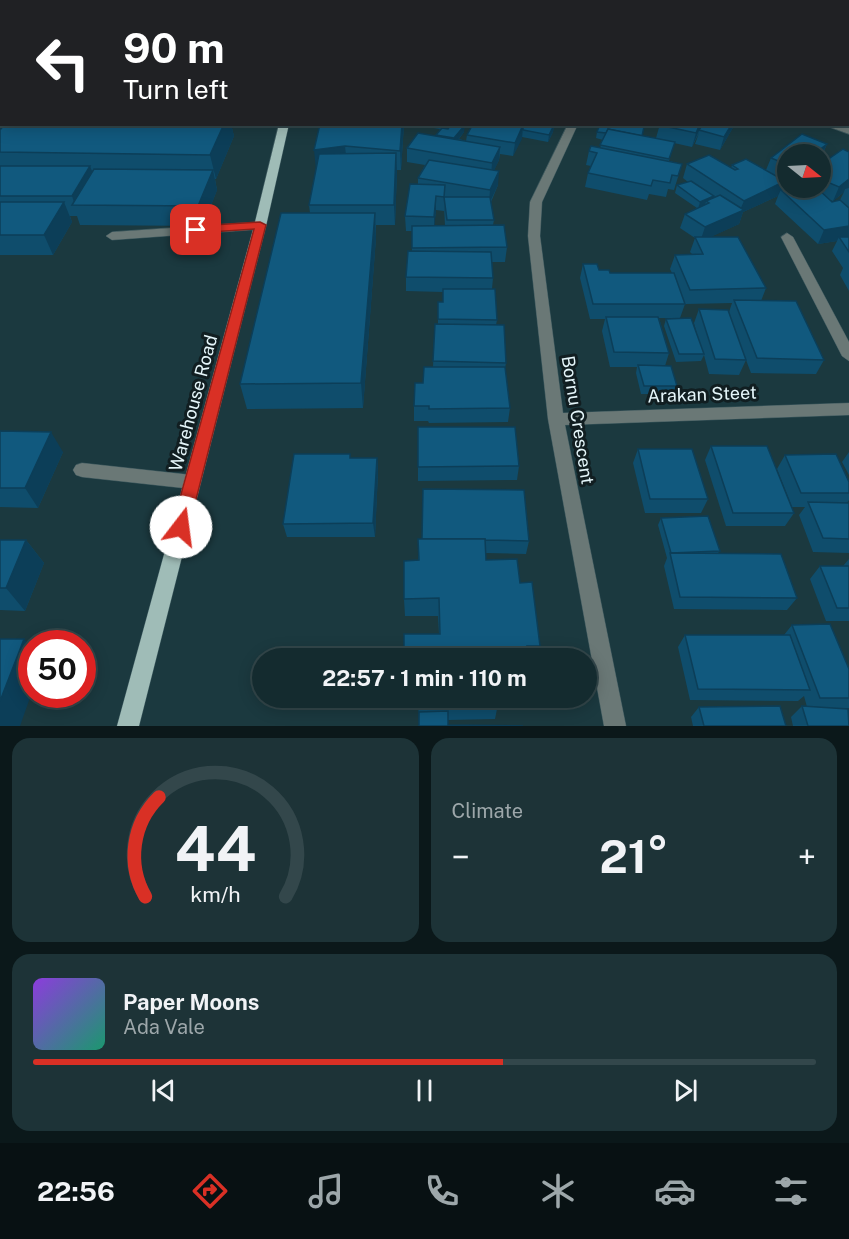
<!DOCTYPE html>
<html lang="en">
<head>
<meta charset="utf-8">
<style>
  body { margin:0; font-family:"Public Sans",sans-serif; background:#1d3337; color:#f1f3f6; height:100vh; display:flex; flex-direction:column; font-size:22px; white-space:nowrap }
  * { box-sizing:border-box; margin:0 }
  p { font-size:20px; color:#9da7aa }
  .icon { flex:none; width:33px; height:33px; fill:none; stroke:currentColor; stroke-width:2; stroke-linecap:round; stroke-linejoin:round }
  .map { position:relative; height:726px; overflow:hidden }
  .side { display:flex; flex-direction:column; gap:12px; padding:12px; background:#0b181a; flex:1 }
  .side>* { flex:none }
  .guide { position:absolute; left:0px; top:0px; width:849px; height:126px; box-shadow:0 3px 15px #0003,0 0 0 2px #33474b; background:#202124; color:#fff; overflow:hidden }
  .needle { width:39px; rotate:108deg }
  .controls { position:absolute; left:777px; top:144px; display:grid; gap:12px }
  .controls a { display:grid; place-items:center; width:54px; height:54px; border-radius:50%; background:#142b2f; box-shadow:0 3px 15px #0003,0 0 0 2px #33474b; font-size:30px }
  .speed { position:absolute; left:18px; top:630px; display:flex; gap:12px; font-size:30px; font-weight:700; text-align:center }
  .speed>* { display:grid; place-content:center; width:78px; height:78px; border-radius:50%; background:#142b2f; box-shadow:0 3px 15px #0003,0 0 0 2px #33474b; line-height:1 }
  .speed .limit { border:9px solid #d22; background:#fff; color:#111 }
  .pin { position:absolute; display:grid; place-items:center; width:51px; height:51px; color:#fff; margin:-26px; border-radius:12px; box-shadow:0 3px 9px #0006 }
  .me { position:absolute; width:66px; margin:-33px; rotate:15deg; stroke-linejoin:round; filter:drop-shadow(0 0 4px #0008) }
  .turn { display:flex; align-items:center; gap:21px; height:126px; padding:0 24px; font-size:27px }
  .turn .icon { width:78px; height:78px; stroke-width:2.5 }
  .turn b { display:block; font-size:42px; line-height:51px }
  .big { font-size:45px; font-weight:700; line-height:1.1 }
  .side .widget { flex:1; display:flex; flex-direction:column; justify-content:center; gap:9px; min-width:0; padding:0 21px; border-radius:18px; background:#1d3337 }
  .side .dial { align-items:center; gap:0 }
  .dial svg { height:156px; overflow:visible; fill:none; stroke:#33474b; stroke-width:7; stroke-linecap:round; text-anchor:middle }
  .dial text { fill:#f1f3f6; stroke:none }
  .song { display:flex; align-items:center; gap:18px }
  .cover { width:72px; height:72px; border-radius:9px; background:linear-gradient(135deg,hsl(270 70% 55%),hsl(160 70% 35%)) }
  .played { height:6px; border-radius:3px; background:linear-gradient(90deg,#d93025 60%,#33474b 60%) }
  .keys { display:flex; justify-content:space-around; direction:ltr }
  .heat { display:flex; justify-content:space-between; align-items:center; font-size:33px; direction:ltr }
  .side .tiles { flex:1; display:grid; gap:12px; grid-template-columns:1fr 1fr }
  .widget:last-child { grid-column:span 2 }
  .trip { position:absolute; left:252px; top:648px; width:345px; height:60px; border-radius:30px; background:#142b2f; box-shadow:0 3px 15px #0003,0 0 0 2px #33474b; font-weight:700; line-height:60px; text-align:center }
  .tab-bar { display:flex; height:96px; justify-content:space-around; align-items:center; background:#081113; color:#9da7aa }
  .tab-bar .icon { width:42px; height:42px }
  .tab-bar .on { color:#d93025 }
  .tab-bar b { font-size:27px; color:#f1f3f6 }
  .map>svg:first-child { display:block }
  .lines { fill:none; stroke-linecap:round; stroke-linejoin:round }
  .minor-casing { stroke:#3b575d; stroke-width:1 }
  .major-casing { stroke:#3b575d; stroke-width:1 }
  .minor { fill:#6a7876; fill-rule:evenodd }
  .major { fill:#9fbcb7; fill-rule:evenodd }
  .wall { fill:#0f4d6c; fill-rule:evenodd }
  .shaded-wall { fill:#0c3e58 }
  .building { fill:#11597e; stroke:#0c3e58; stroke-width:1.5 }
  .route { fill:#d93025; stroke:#8d1f18; stroke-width:1.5 }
  .labels { text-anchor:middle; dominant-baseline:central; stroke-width:6; stroke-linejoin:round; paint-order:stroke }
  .street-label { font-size:18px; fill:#e5f6fa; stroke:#111e21 }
</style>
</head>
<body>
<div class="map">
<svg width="849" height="726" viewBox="0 0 849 726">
  <rect width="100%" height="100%" fill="#1b393f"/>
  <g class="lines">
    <defs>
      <g id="minor">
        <polygon points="394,0 405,0 392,2"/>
        <polygon points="741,0 752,0 754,2 742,2"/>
        <polygon points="849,29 849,35 848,34 848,30"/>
        <polygon points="568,124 578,124 542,202 540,236 563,413 849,403 849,415 565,425 626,726 604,726 548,419 528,236 530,202"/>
        <polygon points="821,124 838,124 849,128 849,134"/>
        <polygon points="260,222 266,226 264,229 112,240 106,236 112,232"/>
        <polygon points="787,233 793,237 849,342 849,361 842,356 781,237"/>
        <polygon points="82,463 192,475 198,477 201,482 198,487 192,489 82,477 76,475 73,470 76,465"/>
      </g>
      <g id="major">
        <rect x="263" y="0" width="8" height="2"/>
        <polygon points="304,0 313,0 315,2 305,2"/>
        <polygon points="279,124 289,124 266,226 139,726 117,726 254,226"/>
      </g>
    </defs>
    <!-- minor casing -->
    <use href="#minor" class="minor-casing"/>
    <!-- major casing -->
    <use href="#major" class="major-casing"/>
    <!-- minor -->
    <use href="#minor" class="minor"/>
    <!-- major -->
    <use href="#major" class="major"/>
  </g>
  <!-- wall -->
  <g class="wall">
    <polygon points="0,0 29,0 27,2 2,2 2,85 0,85"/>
    <polygon points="631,0 714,0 713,2 630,2"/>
    <polygon points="779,0 849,0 849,8 848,9 848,2 778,2"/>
    <polygon points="849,35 849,98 848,102 848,36"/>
    <polygon points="5,124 231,124 234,136 216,179 215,179 217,190 203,226 80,225 77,216 70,216 72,222 53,255 0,255 0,130"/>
    <polygon points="320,124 404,124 401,170 397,170 395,225 376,225 376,238 363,408 247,409 240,384 310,213 309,205 316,169"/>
    <path d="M409,124H450L449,127L451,124L554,125L553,132L548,142L522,137L513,156L500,154L499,160L494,170L498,185L491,202L494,220L493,225L507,247L505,262H492L493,278L492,289L497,320L496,325L506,363L505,368L510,408L508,422L429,423L428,421H414V406L423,383L433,367L435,324H438V302H443V292L406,291V277L412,251V231H406L405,216L418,184V178L425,165L407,162V148L436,136L440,129ZM464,126L471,127L467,135L466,141L459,139L464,132ZM444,206L445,226H434L436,210L444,211Z"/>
    <polygon points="660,124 702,124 700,129 735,124 720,150 695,144 699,133 692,147 674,143 669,161 682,164 674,190 668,189 666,197 649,194 647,200 585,187 588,173 591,166 586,165 589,151 600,148 603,140 596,138 597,132 642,136 656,138"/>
    <path d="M827,144L821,158L788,154V181L776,176L785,181L782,189L795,188H820V165L849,152V291L840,275L843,268L832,251L837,241L818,244L775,204L778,196L743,212L739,224L710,237L766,288L761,301L824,360L816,374L751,373L746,360L739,375L709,374L704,355L701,361L676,362L664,326L666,319L675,318H659L669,353L665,366L677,386L674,394H641L636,373L637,367H610L602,331L605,319H590L580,278L583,264L599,270L610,273H672L670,269L675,255L692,254L690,252L695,238L680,228L685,214L697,208L675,193L677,185L688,182L683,178L687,164L731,168L732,165L766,170L771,158ZM844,192L840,200L832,202L830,200L833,201ZM732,303L729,312L699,309L694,323L699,342L680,318L685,304Z"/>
    <polygon points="418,427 519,466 517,480 418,481"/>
    <polygon points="0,431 63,452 38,508 0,507"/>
    <polygon points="711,446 794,513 785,526 726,526 705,460"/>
    <polygon points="638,449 708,499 701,513 645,513 633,463"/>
    <polygon points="849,452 849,475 842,462"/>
    <polygon points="785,455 849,482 849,500 847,503 849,503 849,553 813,552 799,515 805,507 792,507 777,469"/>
    <polygon points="350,458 377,458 378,472 375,537 287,537 283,524"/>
    <polygon points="661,518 720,551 718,553 797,598 787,610 674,609 664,566 667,558 658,525"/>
    <polygon points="418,539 529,541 526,554 486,553 486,560 520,583 540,646 537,658 404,658 439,634 438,616 405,616 404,599 418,560"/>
    <polygon points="0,540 26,540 44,563 25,611 0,610"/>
    <polygon points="849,559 849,621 826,621 810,579 820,566 843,566"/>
    <polygon points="792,625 849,669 849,708 839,709 849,726 793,726 791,717 802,706 807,707 804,696 798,701 690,700 678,647 685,635 784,635"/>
    <polygon points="418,698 498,704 495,719 448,720 419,726"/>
    <polygon points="699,707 786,726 693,726 691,717"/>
  </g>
  <!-- shaded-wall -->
  <g class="shaded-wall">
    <polygon points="5,0 29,0 27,2 4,2"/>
    <polygon points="101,0 114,0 114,2 100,2"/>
    <polygon points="174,0 231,0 231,2 154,2"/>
    <polygon points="571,0 581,0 577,2 571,2"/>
    <polygon points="657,0 682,0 678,2 654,1"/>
    <polygon points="804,0 814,0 813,2 803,2"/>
    <polygon points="847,0 849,0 849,8 848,9 848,2 845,2"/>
    <polygon points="224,124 231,124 234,136 216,179 210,155"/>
    <polygon points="402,124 404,124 401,170 400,151"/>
    <polygon points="700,124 702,124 692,147 696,133"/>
    <polygon points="732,124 735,124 720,150 724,137"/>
    <polygon points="465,125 464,132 454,145 454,138"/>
    <polygon points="523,125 522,139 513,156 515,143"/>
    <polygon points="554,125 553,132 548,142 549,135"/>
    <polygon points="827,144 820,158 820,154 814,154"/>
    <polygon points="345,146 347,165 316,170 314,150"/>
    <polygon points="500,147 499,160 491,177 492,163"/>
    <polygon points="396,153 397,173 395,225 394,205"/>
    <polygon points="90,166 98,186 75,205 72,196"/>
    <polygon points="213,170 217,190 203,226 198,206"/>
    <polygon points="499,171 498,185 489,204 490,190"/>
    <polygon points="849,179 849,188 845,189 844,192 833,201 839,187"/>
    <polygon points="785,181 778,196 743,212 739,224 700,242 705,227 739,212 744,201"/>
    <polygon points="436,196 436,210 434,232 434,217"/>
    <polygon points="714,196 712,204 706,201 705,206 698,209 700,202"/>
    <polygon points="64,202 72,222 53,255 44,235"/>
    <polygon points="375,213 376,238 363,408 361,383"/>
    <polygon points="849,226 849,239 839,237 837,241 818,244 824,230"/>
    <polygon points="51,432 63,452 38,508 25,488"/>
    <polygon points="377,458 378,472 375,537 373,523"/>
    <polygon points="26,540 44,563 25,611 6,588"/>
    <polygon points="24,639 32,648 32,692 20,726 0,726 0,701"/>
  </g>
  <!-- building -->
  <g class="building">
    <polygon points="56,0 101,0 100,2 55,2"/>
    <polygon points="116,0 174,0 154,2 116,2"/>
    <polygon points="406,0 503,0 501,2 406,2 404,1"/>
    <polygon points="518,0 540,0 536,2 514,2"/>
    <polygon points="546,0 562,0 564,1 542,1"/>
    <polygon points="680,0 713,0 710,2 676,2"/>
    <polygon points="818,0 847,0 845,2 823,2"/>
    <polygon points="2,16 2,63 0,63 0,18"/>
    <polygon points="849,35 849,59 848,59 848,36"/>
    <polygon points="848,69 849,69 849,86 848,85"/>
    <polygon points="5,124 224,124 210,155 0,152 0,130"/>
    <polygon points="320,124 402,124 400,151 345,146 314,150"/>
    <polygon points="451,124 465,125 454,138 436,135 442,128 448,129"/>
    <polygon points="473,124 519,124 523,125 515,143 467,135"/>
    <polygon points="519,124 553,124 554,125 549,135 523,130 523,125"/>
    <polygon points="600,124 630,124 644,127 642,136 608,129 606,133 597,132"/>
    <polygon points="660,124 700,124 696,133 659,125"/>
    <polygon points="703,124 732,124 724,137 699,130"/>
    <polygon points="608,129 675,142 669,159 600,145"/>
    <polygon points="418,133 500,147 492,163 407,148"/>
    <polygon points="802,134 827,144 814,154 788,154 788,165 771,158"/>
    <polygon points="591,146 682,164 678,176 672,175 670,183 653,180 651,186 588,173 597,153 589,151"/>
    <polygon points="843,149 849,152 849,179 839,187 820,179 820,165"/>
    <polygon points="396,153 394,205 309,205 319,154"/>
    <polygon points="709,155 735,170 738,169 732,165 746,159 785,181 744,201 687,164"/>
    <polygon points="429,160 499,171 490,190 418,178"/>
    <polygon points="0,166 90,166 72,196 0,196"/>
    <polygon points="94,169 213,170 198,206 72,205"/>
    <polygon points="691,181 714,196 700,202 677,185"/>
    <polygon points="410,184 445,185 444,197 436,196 434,217 405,216"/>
    <polygon points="795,188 817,188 832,202 840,200 849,208 849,226 824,230 781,190"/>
    <polygon points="720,195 744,210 705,227 685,214 709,203 706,201"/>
    <polygon points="444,197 490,197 494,220 447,220"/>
    <polygon points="0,202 64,202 44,235 0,235"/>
    <polygon points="281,213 375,213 361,383 240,384"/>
    <polygon points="504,225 507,247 412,248 412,226"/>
    <polygon points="695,237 738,237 766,288 690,290 675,255 703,254"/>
    <polygon points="839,237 849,237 849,252"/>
    <polygon points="408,251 491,252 493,278 406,277"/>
    <polygon points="583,264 597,264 599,270 609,270 610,273 674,273 685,304 593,304"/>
    <polygon points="443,289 495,289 497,320 438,319 438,302 443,302"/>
    <polygon points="734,300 796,301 824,360 757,358"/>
    <polygon points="699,309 728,310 746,360 715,359"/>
    <polygon points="606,317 658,317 669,353 614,352"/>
    <polygon points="691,318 704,354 679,354 666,319"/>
    <polygon points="435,324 504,325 506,363 433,361"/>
    <polygon points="638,365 671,366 677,386 644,386"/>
    <polygon points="424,367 505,367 510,408 429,409 429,406 414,406 415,383 423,383"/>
    <polygon points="418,427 515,427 519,466 418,467"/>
    <polygon points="0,431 51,432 25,488 0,488"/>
    <polygon points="711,446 767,446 794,513 733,513"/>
    <polygon points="638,449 692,449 708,499 650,499"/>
    <polygon points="294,454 350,454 350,458 377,458 373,523 283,524"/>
    <polygon points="836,454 849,482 849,493 801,493 785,455"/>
    <polygon points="423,489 524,490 529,541 485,540 485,539 422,539"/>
    <polygon points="808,502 849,503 849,539 823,538"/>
    <polygon points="708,516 720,551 671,553 661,518"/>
    <polygon points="418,539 485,539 486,560 517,559 520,583 532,582 540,646 527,646 529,658 404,658 404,634 440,634 439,598 404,599 404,561 419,560"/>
    <polygon points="0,540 26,540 6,588 0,588"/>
    <polygon points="670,553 781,554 797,598 680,597"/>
    <polygon points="820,566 849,566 849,608 837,608"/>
    <polygon points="830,624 849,669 849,698 820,698 792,625"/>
    <polygon points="685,635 790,635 810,690 698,689"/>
    <polygon points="0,639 24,639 0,701"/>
    <polygon points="418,698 498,698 498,704 419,706"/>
    <polygon points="780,706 786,726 704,726 699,707"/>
    <polygon points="802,706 848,709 849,726 808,726"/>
    <polygon points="448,711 448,725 523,726 419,726 419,712"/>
  </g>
  <!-- route -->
  <polygon class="route" points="260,222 266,225 189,527 187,532 181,534 175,532 172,527 254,229 196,233 191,230 196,226"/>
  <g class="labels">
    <!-- street labels -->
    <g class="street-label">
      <text transform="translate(702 394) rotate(-2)">Arakan Steet</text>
      <text transform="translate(193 403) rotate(-75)">Warehouse Road</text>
      <text transform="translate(578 420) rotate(81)">Bornu Crescent</text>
    </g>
  </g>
</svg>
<div class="controls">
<a><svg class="needle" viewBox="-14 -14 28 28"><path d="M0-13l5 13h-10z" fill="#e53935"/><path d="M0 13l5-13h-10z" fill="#9da7aa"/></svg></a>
</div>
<div class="speed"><div class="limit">50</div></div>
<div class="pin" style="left:196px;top:230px;background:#d93025"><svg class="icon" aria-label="arrive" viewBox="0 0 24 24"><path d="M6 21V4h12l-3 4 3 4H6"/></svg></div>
<svg class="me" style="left:181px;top:527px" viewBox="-20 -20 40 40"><circle r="19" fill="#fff"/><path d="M0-13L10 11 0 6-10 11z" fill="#d93025"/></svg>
<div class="trip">22:57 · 1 min · 110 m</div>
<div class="guide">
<div class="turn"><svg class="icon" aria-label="left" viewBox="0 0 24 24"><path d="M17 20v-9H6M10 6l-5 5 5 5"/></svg><div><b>90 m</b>Turn left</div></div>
</div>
</div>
<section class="side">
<div class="tiles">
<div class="widget dial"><svg viewBox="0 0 100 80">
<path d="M14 69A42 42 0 1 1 86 69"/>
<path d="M14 69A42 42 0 0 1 21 18" stroke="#d93025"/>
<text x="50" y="56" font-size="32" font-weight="700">44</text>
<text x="50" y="72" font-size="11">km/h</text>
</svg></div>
<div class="widget"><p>Climate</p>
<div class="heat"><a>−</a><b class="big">21°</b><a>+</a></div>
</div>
<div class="widget">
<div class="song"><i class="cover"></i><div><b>Paper Moons</b><p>Ada Vale</p></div></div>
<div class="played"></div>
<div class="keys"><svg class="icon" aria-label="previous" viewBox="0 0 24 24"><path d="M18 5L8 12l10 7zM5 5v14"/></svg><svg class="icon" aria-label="pause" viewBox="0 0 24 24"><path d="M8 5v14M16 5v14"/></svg><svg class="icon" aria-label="next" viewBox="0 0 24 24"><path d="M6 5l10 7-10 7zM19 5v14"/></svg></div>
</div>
</div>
</section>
<nav class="tab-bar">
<b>22:56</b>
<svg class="icon on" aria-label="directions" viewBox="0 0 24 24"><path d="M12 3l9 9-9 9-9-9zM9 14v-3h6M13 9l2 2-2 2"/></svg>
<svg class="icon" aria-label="music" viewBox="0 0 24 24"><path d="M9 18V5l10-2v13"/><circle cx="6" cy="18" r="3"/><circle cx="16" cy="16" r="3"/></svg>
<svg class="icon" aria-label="phone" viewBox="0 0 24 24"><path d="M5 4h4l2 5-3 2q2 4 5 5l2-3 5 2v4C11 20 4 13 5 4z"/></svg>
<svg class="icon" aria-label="climate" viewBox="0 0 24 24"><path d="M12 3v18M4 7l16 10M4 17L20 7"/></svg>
<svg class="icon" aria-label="car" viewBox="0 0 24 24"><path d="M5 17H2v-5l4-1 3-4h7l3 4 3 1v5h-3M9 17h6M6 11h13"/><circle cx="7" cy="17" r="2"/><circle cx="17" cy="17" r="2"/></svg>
<svg class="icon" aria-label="filters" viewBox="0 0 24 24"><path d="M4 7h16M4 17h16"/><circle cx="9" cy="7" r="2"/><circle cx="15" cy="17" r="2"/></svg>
</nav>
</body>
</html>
